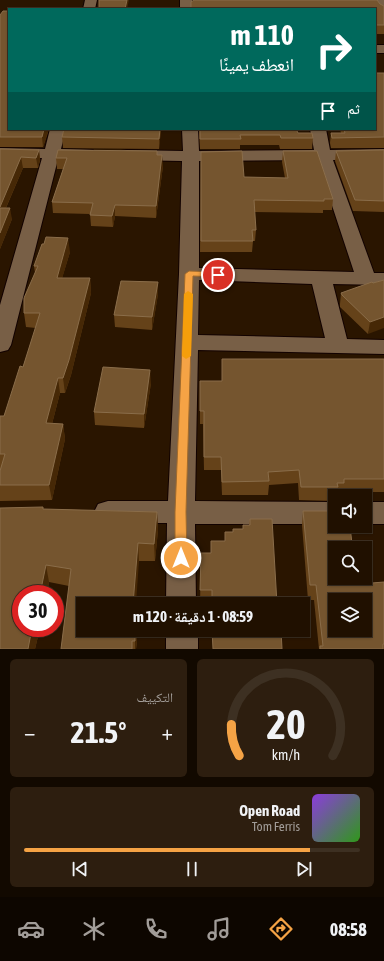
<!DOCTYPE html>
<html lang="ar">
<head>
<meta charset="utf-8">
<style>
  body { margin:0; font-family:"Asap Condensed","Noto Naskh Arabic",sans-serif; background:#2d1e0f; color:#f1f3f6; direction:rtl; height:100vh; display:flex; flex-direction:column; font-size:15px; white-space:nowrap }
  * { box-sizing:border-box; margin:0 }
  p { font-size:13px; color:#a29d99 }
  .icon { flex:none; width:22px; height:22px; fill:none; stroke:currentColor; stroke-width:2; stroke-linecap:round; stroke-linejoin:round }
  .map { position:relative; height:649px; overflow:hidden; direction:ltr }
  .drawer { display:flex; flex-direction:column; gap:10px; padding:10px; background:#120900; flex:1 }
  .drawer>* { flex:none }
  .hud { position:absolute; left:8px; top:8px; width:368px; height:122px; border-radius:0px; box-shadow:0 1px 3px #0004,0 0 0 1px #3d3022; direction:rtl; background:#00695c; color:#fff; overflow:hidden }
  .controls { position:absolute; left:328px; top:489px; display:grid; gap:8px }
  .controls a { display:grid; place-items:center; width:44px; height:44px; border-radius:0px; background:#201000; box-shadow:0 1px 3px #0004,0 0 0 1px #3d3022; font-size:20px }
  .speed { position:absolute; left:12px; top:585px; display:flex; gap:8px; font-size:20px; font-weight:700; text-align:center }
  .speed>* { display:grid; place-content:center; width:52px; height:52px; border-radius:50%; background:#201000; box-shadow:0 1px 3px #0004,0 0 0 1px #3d3022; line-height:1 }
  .speed .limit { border:6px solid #d22; background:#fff; color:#111 }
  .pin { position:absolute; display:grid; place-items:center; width:34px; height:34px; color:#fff; margin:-17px; border:2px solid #fff; border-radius:50%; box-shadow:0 1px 4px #0007 }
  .me { position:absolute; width:44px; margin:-22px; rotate:0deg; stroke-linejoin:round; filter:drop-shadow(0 0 3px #0008) }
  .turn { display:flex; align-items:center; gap:14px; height:84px; padding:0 16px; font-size:18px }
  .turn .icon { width:52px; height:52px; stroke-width:2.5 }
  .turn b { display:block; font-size:28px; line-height:34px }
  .then { display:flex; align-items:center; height:38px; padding:0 16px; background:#0003; gap:8px; font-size:15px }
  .big { font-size:30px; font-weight:700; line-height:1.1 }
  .drawer .card { flex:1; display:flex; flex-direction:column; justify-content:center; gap:6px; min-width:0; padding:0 14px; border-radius:6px; background:#2d1e0f }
  .drawer .dial { align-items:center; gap:0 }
  .dial svg { height:104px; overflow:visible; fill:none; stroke:#3d3022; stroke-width:7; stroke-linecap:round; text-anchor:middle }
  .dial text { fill:#f1f3f6; stroke:none }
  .song { display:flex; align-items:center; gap:12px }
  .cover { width:48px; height:48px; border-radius:6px; background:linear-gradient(135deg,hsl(270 70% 55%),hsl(110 70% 35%)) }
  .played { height:4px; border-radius:2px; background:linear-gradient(90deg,#f5a345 85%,#3d3022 85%) }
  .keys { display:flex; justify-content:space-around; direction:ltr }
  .heat { display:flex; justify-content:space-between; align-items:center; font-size:22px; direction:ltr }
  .drawer .tiles { flex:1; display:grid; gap:10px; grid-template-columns:1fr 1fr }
  .card:last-child { grid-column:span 2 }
  .trip { position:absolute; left:76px; top:597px; width:234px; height:40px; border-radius:0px; background:#201000; box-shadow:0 1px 3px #0004,0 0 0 1px #3d3022; font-weight:700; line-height:40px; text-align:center; direction:rtl }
  .dock { display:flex; height:64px; justify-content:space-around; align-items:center; background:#0d0600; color:#a29d99 }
  .dock .icon { width:28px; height:28px }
  .dock .current { color:#f5a345 }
  .dock b { font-size:18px; color:#f1f3f6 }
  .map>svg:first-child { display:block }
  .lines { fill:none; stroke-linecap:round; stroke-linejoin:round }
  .street-casing { stroke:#120200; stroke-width:2 }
  .street { fill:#785f46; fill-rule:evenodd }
  .wall { fill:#654219 }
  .shaded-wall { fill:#462806 }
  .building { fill:#75552f; stroke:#8a6d4a; fill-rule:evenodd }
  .route { fill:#f5a345; stroke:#9f6a2d }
  .slow { fill:#f59e0b }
</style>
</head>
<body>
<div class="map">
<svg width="384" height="649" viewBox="0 0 384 649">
  <rect width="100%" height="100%" fill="#2a1500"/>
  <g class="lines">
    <defs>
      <g id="street">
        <polygon points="85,0 97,0 95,9 83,9"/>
        <rect x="180" y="0" width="12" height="9"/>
        <polygon points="373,0 384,0 384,13 380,12"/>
        <rect x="375" y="45" width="9" height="8"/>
        <polygon points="50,129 66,129 61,149 93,150 95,154 93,158 87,159 58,159 11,345 8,350 0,352 0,305 42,158 0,158 0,148 45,149"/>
        <path d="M182,129H198L199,151L314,150L310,129H326L330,150L384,149V159L333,160L374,273H384V285L333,284L347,339L384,340V354L198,350L195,501L335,502V524H195L196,604H166L167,523H108L98,520L94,512L98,504L108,501H168L179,274L182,161L127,160L121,159L119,155L121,151L127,150L183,151ZM317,160L354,272L199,268V161ZM199,280L312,284L325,338L198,335Z"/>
        <rect x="365" y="502" width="19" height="22"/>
        <rect x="166" y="630" width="32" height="19"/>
      </g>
    </defs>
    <!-- street casing -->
    <use href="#street" class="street-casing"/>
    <!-- street -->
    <use href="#street" class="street"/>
  </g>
  <!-- wall -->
  <g class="wall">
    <polygon points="380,4 384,6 384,34 375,34 375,9"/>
    <polygon points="0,15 49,129 43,147 0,147"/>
    <polygon points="384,73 384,148 331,148 330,143 331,133 341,133 340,129 375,129"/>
    <polygon points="64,129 161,129 159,149 63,148 62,137"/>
    <polygon points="199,129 296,129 298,133 313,138 312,149 280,149 279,145 240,145 240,149 200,149"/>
    <polygon points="0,149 39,150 40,160 38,168 23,168 6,208 12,219 0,249"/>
    <polygon points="384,150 384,212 353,211 335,161 336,151"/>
    <polygon points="283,151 333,199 332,210 323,210 323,213 254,212 256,230 255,241 253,241 252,252 200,252 201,152 244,177 285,178 282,162"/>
    <polygon points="157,155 163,166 156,218 115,216 113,227 91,226 90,214 53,213 52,202 63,169 57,169 56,158"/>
    <polygon points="70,252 62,278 90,278 91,293 71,375 65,393 60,393 52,424 63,424 65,439 52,500 0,501 0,471 1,469 0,469 0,416 4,416 23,367 36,328 26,327 24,313 35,273 34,266"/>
    <polygon points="384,280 368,334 340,307 340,304 341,293"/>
    <polygon points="158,294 152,330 115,327 114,315"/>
    <polygon points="222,359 384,359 384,492 343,492 342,496 335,496 335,501 299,500 298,483 269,485 268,495 222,495 221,470 204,470 203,424 200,424 200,381 222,381"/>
    <polygon points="151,383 144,428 95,425 94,412"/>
    <polygon points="43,507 43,509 157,512 158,530 155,561 139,561 83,630 136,630 137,641 136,649 61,649 69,586 49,582 47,594 21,594 21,628 40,628 35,649 0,649"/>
    <polygon points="303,511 352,544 372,583 384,582 384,649 319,649 314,600 308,600 302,525"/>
    <polygon points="250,519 277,604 200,604 201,553 211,553 211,541 225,541 225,532 233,532 243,529 249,525"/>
  </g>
  <!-- shaded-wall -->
  <g class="shaded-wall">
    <polygon points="127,0 129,0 127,9 125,9"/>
    <polygon points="44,129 49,129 43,147 42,137"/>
    <polygon points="160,129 161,129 159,149 159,139"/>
    <polygon points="39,150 40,160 38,168 36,158"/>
    <polygon points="162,155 163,166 156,218 156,206"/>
    <polygon points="21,157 23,168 1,219 0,207"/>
    <polygon points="115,205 115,216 113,227 112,216"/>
    <polygon points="10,208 12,219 0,249 0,233"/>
    <polygon points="68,238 70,252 58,292 57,278"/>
    <polygon points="90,278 91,293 71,375 65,393 63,378"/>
    <polygon points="158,282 158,294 152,330 152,317"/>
    <polygon points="384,317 384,328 368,334 370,322"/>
    <polygon points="150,370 151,383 144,428 144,414"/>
    <polygon points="58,378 60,393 48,439 46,423"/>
    <polygon points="63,424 65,439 52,500 49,485"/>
    <polygon points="157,512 158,530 155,561 154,544"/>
    <polygon points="138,543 139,561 136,604 133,604"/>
    <polygon points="46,565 49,582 47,594 40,594"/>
    <polygon points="32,628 40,628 35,649 28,649"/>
    <polygon points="135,630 136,630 137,641 136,649 135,649"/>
  </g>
  <!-- building -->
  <g class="building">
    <polygon points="99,0 127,0 125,9 99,9"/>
    <polygon points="194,0 377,0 380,4 384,6 384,25 375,25 375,9 191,9 191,2"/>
    <polygon points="3,11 9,11 9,129 44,129 42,137 0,137 0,15"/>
    <polygon points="375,73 384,73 384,137 332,138 331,133 345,133 344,129 375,129"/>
    <polygon points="64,129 160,129 159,139 62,137"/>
    <polygon points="200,129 296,129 298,133 312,133 313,138 281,138 280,135 240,135 241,139 200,139"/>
    <polygon points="0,149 39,150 36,158 21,157 0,207"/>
    <polygon points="58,150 157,151 157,155 162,155 156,206 115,205 112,216 90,215 93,203 52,202 67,158 56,158"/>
    <polygon points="384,150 384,201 355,200 336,151"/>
    <polygon points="242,151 244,177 288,178 283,151 317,151 333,199 324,199 324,201 254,200 256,230 252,230 253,241 201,241 201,152"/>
    <polygon points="0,208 10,208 0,233"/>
    <polygon points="46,237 68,238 57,278 90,278 69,360 63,378 58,378 46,423 63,424 49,485 0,485 0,471 5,454 0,454 0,416 4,416 20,366 23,367 40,313 24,313 24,298 38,266 34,266 42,244 44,244"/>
    <polygon points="384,280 384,317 370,322 342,295 341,293 372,282 373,283"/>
    <polygon points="121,281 158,282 152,317 114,315"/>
    <polygon points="222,359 384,359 384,479 344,479 344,483 337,483 338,487 301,487 299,470 268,472 269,481 222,482 221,457 204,457 204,411 200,411 200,381 222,381"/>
    <polygon points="103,367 150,370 144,414 94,412"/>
    <polygon points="43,507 43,509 157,512 154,544 138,543 133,604 83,604 83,630 135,630 135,641 132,641 132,649 61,649 71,569 46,565 40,594 21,594 21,628 32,628 28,649 0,649 0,508"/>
    <path d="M303,511H335V526H350L352,544H365L372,583L384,582V644H383V649H320V646H323L316,585H310ZM335,548H365V578H335ZM335,600H365V630H335Z"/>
    <polygon points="250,519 272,519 277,604 212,604 212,590 200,590 201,553 211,553 211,541 225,541 225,532 233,532 233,529 243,529 243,525 250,525"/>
    <polygon points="212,630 281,630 282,649 213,649"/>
  </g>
  <!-- route -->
  <polygon class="route" points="189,271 218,272 223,275 218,277 193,276 186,512 187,558 185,561 181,563 177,561 175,558 175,512 185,274"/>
  <!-- slow -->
  <polygon class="slow" points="188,291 193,294 191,356 186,359 182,356 184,294"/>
</svg>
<div class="controls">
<a><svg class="icon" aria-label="sound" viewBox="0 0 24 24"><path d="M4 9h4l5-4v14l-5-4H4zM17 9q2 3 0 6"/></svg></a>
<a><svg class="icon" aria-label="search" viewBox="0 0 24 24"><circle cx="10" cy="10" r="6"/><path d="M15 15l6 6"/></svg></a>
<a><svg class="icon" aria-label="layers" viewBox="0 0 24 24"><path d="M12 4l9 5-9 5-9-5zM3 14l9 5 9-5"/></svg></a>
</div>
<div class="speed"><div class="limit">30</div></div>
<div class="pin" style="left:218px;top:275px;background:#d93025"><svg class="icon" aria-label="arrive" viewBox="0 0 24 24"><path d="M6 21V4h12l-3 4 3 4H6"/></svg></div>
<svg class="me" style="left:181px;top:558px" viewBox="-20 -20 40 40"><circle r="17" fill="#f5a345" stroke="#fff" stroke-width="3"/><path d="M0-11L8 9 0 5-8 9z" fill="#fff"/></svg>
<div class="trip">08:59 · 1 دقيقة · 120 m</div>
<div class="hud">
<div class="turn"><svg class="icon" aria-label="right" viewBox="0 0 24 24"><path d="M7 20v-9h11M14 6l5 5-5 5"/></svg><div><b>110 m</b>انعطف يمينًا</div></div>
<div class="then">ثم<svg class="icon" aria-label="arrive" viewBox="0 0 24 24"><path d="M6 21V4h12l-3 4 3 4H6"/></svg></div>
</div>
</div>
<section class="drawer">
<div class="tiles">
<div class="card dial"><svg viewBox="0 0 100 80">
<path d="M14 69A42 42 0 1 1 86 69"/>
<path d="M14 69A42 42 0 0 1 8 45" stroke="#f5a345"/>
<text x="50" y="56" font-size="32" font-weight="700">20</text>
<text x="50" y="72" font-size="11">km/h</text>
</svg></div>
<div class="card"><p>التكييف</p>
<div class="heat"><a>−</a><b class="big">21.5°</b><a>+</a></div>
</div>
<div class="card">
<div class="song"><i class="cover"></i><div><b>Open Road</b><p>Tom Ferris</p></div></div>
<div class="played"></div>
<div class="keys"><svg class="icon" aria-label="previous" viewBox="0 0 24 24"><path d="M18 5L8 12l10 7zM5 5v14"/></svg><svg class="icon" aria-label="pause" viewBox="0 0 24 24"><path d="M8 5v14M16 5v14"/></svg><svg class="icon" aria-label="next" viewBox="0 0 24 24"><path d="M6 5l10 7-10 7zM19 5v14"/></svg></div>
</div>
</div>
</section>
<nav class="dock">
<b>08:58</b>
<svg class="icon current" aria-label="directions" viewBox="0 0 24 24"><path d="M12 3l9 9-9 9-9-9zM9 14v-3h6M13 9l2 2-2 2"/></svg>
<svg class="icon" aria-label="music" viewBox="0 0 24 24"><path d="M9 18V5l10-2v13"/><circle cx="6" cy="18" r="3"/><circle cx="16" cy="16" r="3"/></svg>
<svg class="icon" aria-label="phone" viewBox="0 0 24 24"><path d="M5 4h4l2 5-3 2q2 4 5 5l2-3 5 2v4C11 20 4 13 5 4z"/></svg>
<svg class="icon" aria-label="climate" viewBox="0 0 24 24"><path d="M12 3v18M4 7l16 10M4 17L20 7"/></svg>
<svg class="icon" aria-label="car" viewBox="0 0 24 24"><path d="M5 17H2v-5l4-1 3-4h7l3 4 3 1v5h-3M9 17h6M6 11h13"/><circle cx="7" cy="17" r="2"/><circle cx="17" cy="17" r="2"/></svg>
</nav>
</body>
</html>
